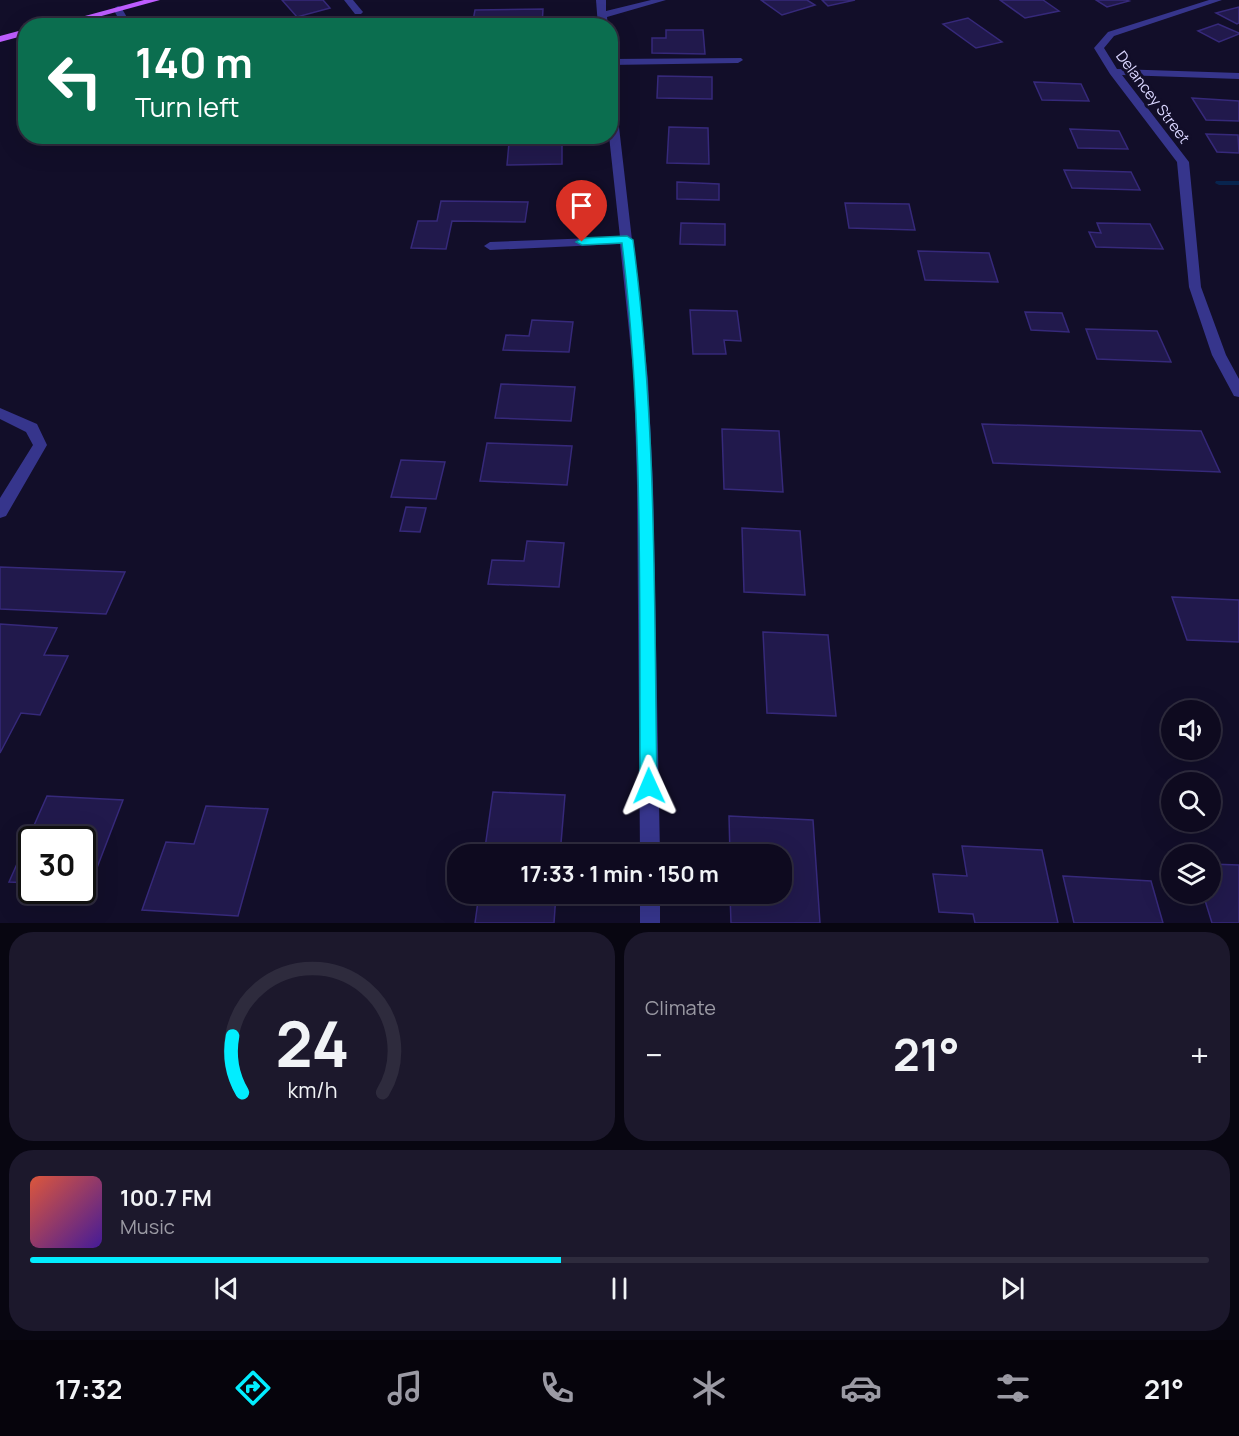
<!DOCTYPE html>
<html lang="en">
<head>
<meta charset="utf-8">
<style>
  body { margin:0; font-family:Manrope,sans-serif; background:#1c182c; color:#f1f3f6; height:100vh; display:flex; flex-direction:column; font-size:22px; white-space:nowrap }
  * { box-sizing:border-box; margin:0 }
  p { font-size:20px; color:#9b9aa4 }
  .icon { flex:none; width:33px; height:33px; fill:none; stroke:currentColor; stroke-width:2; stroke-linecap:round; stroke-linejoin:round }
  .map { position:relative; height:923px; overflow:hidden }
  .drawer { display:flex; flex-direction:column; gap:9px; padding:9px; background:#080611; flex:1 }
  .drawer>* { flex:none }
  .banner { position:absolute; left:18px; top:18px; width:600px; height:126px; border-radius:24px; box-shadow:0 6px 24px #0002,0 0 0 2px #2e2b3d; background:#0b6e4f; color:#fff; overflow:hidden }
  .tools { position:absolute; left:1161px; top:700px; display:grid; gap:12px }
  .tools a { display:grid; place-items:center; width:60px; height:60px; border-radius:50%; background:#0e0a1f; box-shadow:0 6px 24px #0002,0 0 0 2px #2e2b3d; font-size:30px }
  .speed { position:absolute; left:18px; top:826px; display:flex; gap:12px; font-size:30px; font-weight:700; text-align:center }
  .speed>* { display:grid; place-content:center; width:78px; height:78px; border-radius:50%; background:#0e0a1f; box-shadow:0 6px 24px #0002,0 0 0 2px #2e2b3d; line-height:1 }
  .speed .limit { border:3px solid #111; border-radius:9px; background:#fff; color:#111 }
  .pin { position:absolute; display:grid; place-items:center; width:51px; height:51px; color:#fff; margin:-62px -26px; border-radius:50% 50% 50% 0; rotate:-45deg; box-shadow:0 0 6px #0007 }
  .pin .icon { rotate:45deg }
  .me { position:absolute; width:66px; margin:-33px; rotate:359deg; stroke-linejoin:round; filter:drop-shadow(0 0 4px #0008) }
  .turn { display:flex; align-items:center; gap:21px; height:126px; padding:0 18px; font-size:27px }
  .turn .icon { width:78px; height:78px; stroke-width:2.5 }
  .turn b { display:block; font-size:42px; line-height:51px }
  .big { font-size:45px; font-weight:700; line-height:1.1 }
  .drawer .card { flex:1; display:flex; flex-direction:column; justify-content:center; gap:9px; min-width:0; padding:0 21px; border-radius:24px; background:#1c182c }
  .drawer .dial { align-items:center; gap:0 }
  .dial svg { height:156px; overflow:visible; fill:none; stroke:#2e2b3d; stroke-width:7; stroke-linecap:round; text-anchor:middle }
  .dial text { fill:#f1f3f6; stroke:none }
  .song { display:flex; align-items:center; gap:18px }
  .cover { width:72px; height:72px; border-radius:9px; background:linear-gradient(135deg,hsl(10 70% 55%),hsl(260 70% 35%)) }
  .played { height:6px; border-radius:3px; background:linear-gradient(90deg,#02edff 45%,#2e2b3d 45%) }
  .keys { display:flex; justify-content:space-around; direction:ltr }
  .heat { display:flex; justify-content:space-between; align-items:center; font-size:33px; direction:ltr }
  .drawer .tiles { flex:1; display:grid; gap:9px; grid-template-columns:1fr 1fr }
  .card:last-child { grid-column:span 2 }
  .trip { position:absolute; left:447px; top:844px; width:345px; height:60px; border-radius:24px; background:#0e0a1f; box-shadow:0 6px 24px #0002,0 0 0 2px #2e2b3d; font-weight:700; line-height:60px; text-align:center }
  .dock { display:flex; height:96px; justify-content:space-around; align-items:center; background:#06040c; color:#9b9aa4 }
  .dock .icon { width:42px; height:42px }
  .dock .active { color:#02edff }
  .dock b { font-size:27px; color:#f1f3f6 }
  .map>svg:first-child { display:block }
  .lines { fill:none; stroke-linecap:round; stroke-linejoin:round }
  .stream { fill:#08244e; fill-rule:evenodd }
  .building { fill:#21194c; stroke:#36297a; stroke-width:1.5 }
  .minor { fill:#36358c; fill-rule:evenodd }
  .major { fill:#be5dff; fill-rule:evenodd }
  .route { fill:#02edff; stroke:#019aa6; stroke-width:1.5 }
  .labels { text-anchor:middle; dominant-baseline:central; stroke-width:6; stroke-linejoin:round; paint-order:stroke }
  .far-street-label { font-size:15px; fill:#dad6ff; stroke:#120e29 }
</style>
</head>
<body>
<div class="map">
<svg width="1239" height="923" viewBox="0 0 1239 923">
  <rect width="100%" height="100%" fill="#120e29"/>
  <g class="lines">
    <!-- stream -->
    <polygon class="stream" points="1216,181 1239,181 1239,185 1219,185 1215,183"/>
  </g>
  <!-- building -->
  <g class="building">
    <polygon points="282,0 323,0 330,8 297,17"/>
    <polygon points="761,0 807,0 815,5 782,15"/>
    <polygon points="822,0 855,0 828,6"/>
    <polygon points="1000,0 1043,0 1059,11 1025,18"/>
    <polygon points="1096,0 1126,0 1129,1 1107,7"/>
    <polygon points="1239,7 1239,23 1237,24 1216,13"/>
    <polygon points="543,9 542,26 472,26 475,10"/>
    <polygon points="968,18 1002,42 976,48 943,24"/>
    <polygon points="1218,24 1239,33 1239,34 1219,42 1198,31"/>
    <polygon points="666,30 703,30 705,54 652,53 652,38 666,38"/>
    <polygon points="658,76 712,77 712,99 657,98"/>
    <polygon points="1034,82 1081,84 1089,101 1042,100"/>
    <polygon points="1192,98 1239,101 1239,121 1206,120"/>
    <polygon points="669,127 708,128 709,164 667,163"/>
    <polygon points="1070,129 1119,131 1128,149 1078,148"/>
    <polygon points="1206,134 1238,135 1239,153 1217,152"/>
    <polygon points="562,142 562,164 507,165 509,143"/>
    <polygon points="1064,170 1131,172 1140,190 1072,188"/>
    <polygon points="677,182 719,184 719,200 677,199"/>
    <polygon points="441,201 528,202 525,222 452,221 446,249 411,248 418,221 437,221"/>
    <polygon points="845,203 909,204 915,230 849,228"/>
    <polygon points="681,223 725,224 725,245 680,244"/>
    <polygon points="1097,223 1150,224 1163,249 1096,247 1089,232 1101,233"/>
    <polygon points="918,251 989,253 998,282 925,280"/>
    <polygon points="690,310 737,311 741,341 724,340 726,354 693,354"/>
    <polygon points="1025,312 1062,313 1069,332 1031,330"/>
    <polygon points="532,320 573,322 569,352 503,350 506,335 529,336"/>
    <polygon points="1086,329 1157,331 1171,362 1097,359"/>
    <polygon points="501,384 575,387 571,421 495,418"/>
    <polygon points="982,424 1201,431 1220,472 993,463"/>
    <polygon points="722,429 779,431 783,492 724,489"/>
    <polygon points="487,443 572,446 567,485 480,481"/>
    <polygon points="401,460 445,462 436,499 391,497"/>
    <polygon points="406,507 426,508 420,532 400,531"/>
    <polygon points="742,528 800,531 805,595 744,592"/>
    <polygon points="527,541 564,543 559,587 488,584 492,560 524,561"/>
    <polygon points="0,567 125,572 106,614 0,609"/>
    <polygon points="1172,597 1239,600 1239,642 1187,640"/>
    <polygon points="0,624 57,628 44,655 68,656 40,715 21,713 0,753"/>
    <polygon points="763,632 828,635 836,716 767,713"/>
    <polygon points="493,792 565,795 560,855 484,855"/>
    <polygon points="47,796 123,800 90,886 82,886 82,840 32,840 32,883 9,882"/>
    <polygon points="206,806 268,809 238,916 142,910 166,842 194,844"/>
    <polygon points="729,816 813,820 820,923 731,923 730,894 782,894 782,855 730,855"/>
    <polygon points="962,846 1042,850 1058,923 975,923 973,914 939,912 933,874 967,876"/>
    <polygon points="1210,864 1239,865 1239,923 1212,923 1203,894 1210,894"/>
    <polygon points="1063,876 1151,881 1163,923 1074,923"/>
    <polygon points="479,894 556,894 554,923 475,923"/>
  </g>
  <g class="lines">
    <!-- minor -->
    <g class="minor">
      <polygon points="344,0 353,0 363,12 361,14 355,14"/>
      <polygon points="596,0 606,0 606,11 651,0 666,0 607,17 608,26 598,26"/>
      <polygon points="1209,0 1222,0 1114,36 1104,48 1117,69 1239,73 1239,79 1122,75 1189,162 1201,287 1226,355 1239,379 1239,397 1234,396 1212,355 1189,287 1177,162 1110,74 1094,48 1108,32"/>
      <polygon points="118,6 121,7 132,26 123,26 113,9"/>
      <polygon points="741,58 743,60 738,63 610,65 610,59"/>
      <polygon points="610,89 615,92 648,379 653,486 660,855 640,855 637,486 634,379 620,244 490,250 484,246 490,242 620,237 609,136"/>
      <polygon points="0,408 37,424 47,445 6,516 0,518 0,498 33,445 26,432 0,419"/>
      <rect x="640" y="894" width="20" height="29"/>
    </g>
    <!-- major -->
    <g class="major">
      <polygon points="144,0 160,0 65,26 48,26"/>
      <polygon points="26,29 26,35 0,42 0,36"/>
    </g>
  </g>
  <!-- route -->
  <path class="route" d="M627,236L633,240C657,421 654,604 657,786L655,792L649,794L642,792L640,786C639,605 644,423 622,243L582,245L576,242L582,238Z"/>
  <g class="labels">
    <!-- far-street labels -->
    <g class="far-street-label">
      <text transform="translate(1153 97) rotate(53)">Delancey Street</text>
    </g>
  </g>
</svg>
<div class="tools">
<a><svg class="icon" aria-label="sound" viewBox="0 0 24 24"><path d="M4 9h4l5-4v14l-5-4H4zM17 9q2 3 0 6"/></svg></a>
<a><svg class="icon" aria-label="search" viewBox="0 0 24 24"><circle cx="10" cy="10" r="6"/><path d="M15 15l6 6"/></svg></a>
<a><svg class="icon" aria-label="layers" viewBox="0 0 24 24"><path d="M12 4l9 5-9 5-9-5zM3 14l9 5 9-5"/></svg></a>
</div>
<div class="speed"><div class="limit">30</div></div>
<div class="pin" style="left:582px;top:242px;background:#d93025"><svg class="icon" aria-label="arrive" viewBox="0 0 24 24"><path d="M6 21V4h12l-3 4 3 4H6"/></svg></div>
<svg class="me" style="left:649px;top:786px" viewBox="-20 -20 40 40"><path d="M0-17L14 15 0 8-14 15z" fill="#02edff" stroke="#fff" stroke-width="4"/></svg>
<div class="trip">17:33 · 1 min · 150 m</div>
<div class="banner">
<div class="turn"><svg class="icon" aria-label="left" viewBox="0 0 24 24"><path d="M17 20v-9H6M10 6l-5 5 5 5"/></svg><div><b>140 m</b>Turn left</div></div>
</div>
</div>
<section class="drawer">
<div class="tiles">
<div class="card dial"><svg viewBox="0 0 100 80">
<path d="M14 69A42 42 0 1 1 86 69"/>
<path d="M14 69A42 42 0 0 1 9 40" stroke="#02edff"/>
<text x="50" y="56" font-size="32" font-weight="700">24</text>
<text x="50" y="72" font-size="11">km/h</text>
</svg></div>
<div class="card"><p>Climate</p>
<div class="heat"><a>−</a><b class="big">21°</b><a>+</a></div>
</div>
<div class="card">
<div class="song"><i class="cover"></i><div><b>100.7 FM</b><p>Music</p></div></div>
<div class="played"></div>
<div class="keys"><svg class="icon" aria-label="previous" viewBox="0 0 24 24"><path d="M18 5L8 12l10 7zM5 5v14"/></svg><svg class="icon" aria-label="pause" viewBox="0 0 24 24"><path d="M8 5v14M16 5v14"/></svg><svg class="icon" aria-label="next" viewBox="0 0 24 24"><path d="M6 5l10 7-10 7zM19 5v14"/></svg></div>
</div>
</div>
</section>
<nav class="dock">
<b>17:32</b>
<svg class="icon active" aria-label="directions" viewBox="0 0 24 24"><path d="M12 3l9 9-9 9-9-9zM9 14v-3h6M13 9l2 2-2 2"/></svg>
<svg class="icon" aria-label="music" viewBox="0 0 24 24"><path d="M9 18V5l10-2v13"/><circle cx="6" cy="18" r="3"/><circle cx="16" cy="16" r="3"/></svg>
<svg class="icon" aria-label="phone" viewBox="0 0 24 24"><path d="M5 4h4l2 5-3 2q2 4 5 5l2-3 5 2v4C11 20 4 13 5 4z"/></svg>
<svg class="icon" aria-label="climate" viewBox="0 0 24 24"><path d="M12 3v18M4 7l16 10M4 17L20 7"/></svg>
<svg class="icon" aria-label="car" viewBox="0 0 24 24"><path d="M5 17H2v-5l4-1 3-4h7l3 4 3 1v5h-3M9 17h6M6 11h13"/><circle cx="7" cy="17" r="2"/><circle cx="17" cy="17" r="2"/></svg>
<svg class="icon" aria-label="filters" viewBox="0 0 24 24"><path d="M4 7h16M4 17h16"/><circle cx="9" cy="7" r="2"/><circle cx="15" cy="17" r="2"/></svg>
<b>21°</b>
</nav>
</body>
</html>
